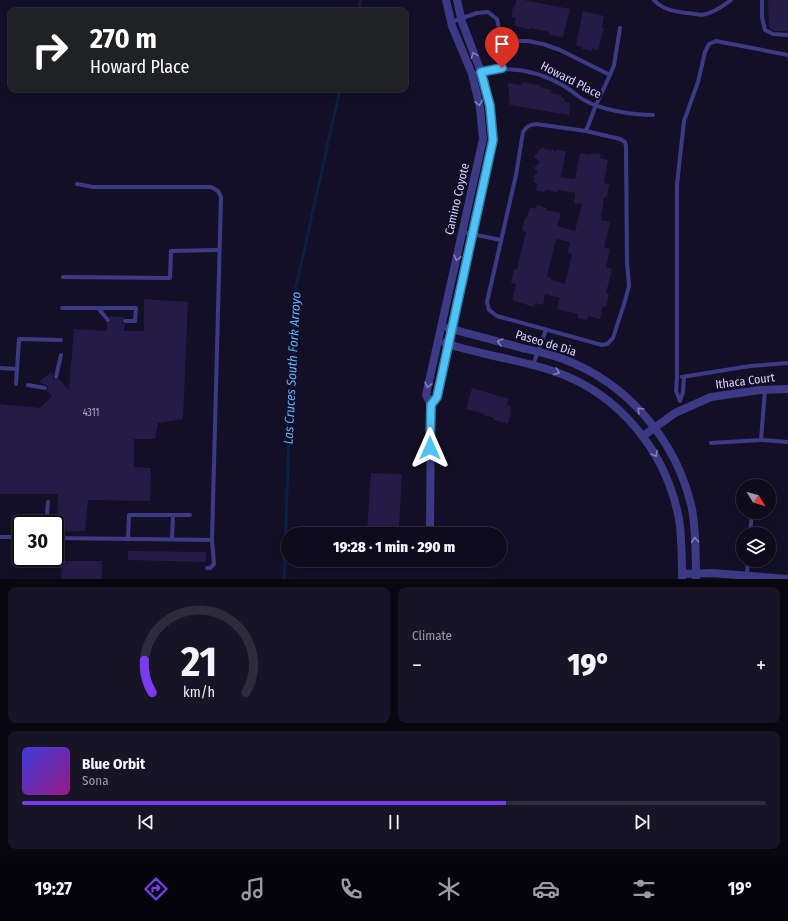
<!DOCTYPE html>
<html lang="en">
<head>
<meta charset="utf-8">
<style>
  body { margin:0; font-family:"Fira Sans Condensed",sans-serif; background:#171425; color:#f1f3f6; height:100vh; display:flex; flex-direction:column; font-size:15px; white-space:nowrap }
  * { box-sizing:border-box; margin:0 }
  p { font-size:13px; color:#9b9ba3 }
  .icon { flex:none; width:22px; height:22px; fill:none; stroke:currentColor; stroke-width:2; stroke-linecap:round; stroke-linejoin:round }
  .map { position:relative; height:579px; overflow:hidden }
  .drawer { display:flex; flex-direction:column; gap:8px; padding:8px; background:#08060f; flex:1 }
  .drawer>* { flex:none }
  .top-card { position:absolute; left:8px; top:8px; width:400px; height:84px; border-radius:8px; box-shadow:0 2px 10px #0003,0 0 0 1px #2e2b3b; background:#202124; color:#fff; overflow:hidden }
  .needle { width:26px; rotate:127deg }
  .fabs { position:absolute; left:736px; top:479px; display:grid; gap:8px }
  .fabs a { display:grid; place-items:center; width:40px; height:40px; border-radius:50%; background:#0e0b1c; box-shadow:0 2px 10px #0003,0 0 0 1px #2e2b3b; font-size:20px }
  .speed { position:absolute; left:12px; top:515px; display:flex; gap:8px; font-size:20px; font-weight:700; text-align:center }
  .speed>* { display:grid; place-content:center; width:52px; height:52px; border-radius:50%; background:#0e0b1c; box-shadow:0 2px 10px #0003,0 0 0 1px #2e2b3b; line-height:1 }
  .speed .limit { border:2px solid #111; border-radius:6px; background:#fff; color:#111 }
  .pin { position:absolute; display:grid; place-items:center; width:34px; height:34px; color:#fff; margin:-41px -17px; border-radius:50% 50% 50% 0; rotate:-45deg; box-shadow:0 0 4px #0007 }
  .pin .icon { rotate:45deg }
  .me { position:absolute; width:44px; margin:-22px; rotate:0deg; stroke-linejoin:round; filter:drop-shadow(0 0 3px #0008) }
  .turn { display:flex; align-items:center; gap:14px; height:84px; padding:0 16px; font-size:18px }
  .turn .icon { width:52px; height:52px; stroke-width:2.5 }
  .turn b { display:block; font-size:28px; line-height:34px }
  .big { font-size:30px; font-weight:800; line-height:1.1 }
  .drawer .tile { flex:1; display:flex; flex-direction:column; justify-content:center; gap:6px; min-width:0; padding:0 14px; border-radius:8px; background:#171425 }
  .drawer .dial { align-items:center; gap:0 }
  .dial svg { height:104px; overflow:visible; fill:none; stroke:#2e2b3b; stroke-width:7; stroke-linecap:round; text-anchor:middle }
  .dial text { fill:#f1f3f6; stroke:none }
  .song { display:flex; align-items:center; gap:12px }
  .cover { width:48px; height:48px; border-radius:6px; background:linear-gradient(135deg,hsl(240 70% 55%),hsl(310 70% 35%)) }
  .played { height:4px; border-radius:2px; background:linear-gradient(90deg,#7c3aed 65%,#2e2b3b 65%) }
  .keys { display:flex; justify-content:space-around; direction:ltr }
  .heat { display:flex; justify-content:space-between; align-items:center; font-size:22px; direction:ltr }
  .drawer .tiles { flex:1; display:grid; gap:8px; grid-template-columns:1fr 1fr }
  .tile:last-child { grid-column:span 2 }
  .trip { position:absolute; left:281px; top:527px; width:226px; height:40px; border-radius:20px; background:#0e0b1c; box-shadow:0 2px 10px #0003,0 0 0 1px #2e2b3b; font-weight:800; line-height:40px; text-align:center }
  .tab-bar { display:flex; height:64px; justify-content:space-around; align-items:center; background:#06040b; color:#9b9ba3 }
  .tab-bar .icon { width:28px; height:28px }
  .tab-bar .selected { color:#7c3aed }
  .tab-bar b { font-size:18px; color:#f1f3f6 }
  .map>svg:first-child { display:block }
  .lines { fill:none; stroke-linecap:round; stroke-linejoin:round }
  .stream { stroke:#0a1f44; stroke-width:3 }
  .building { fill:#241b47; fill-rule:evenodd }
  .service { stroke:#3d3a85; stroke-width:4 }
  .minor { stroke:#3d3a85; stroke-width:8 }
  .oneway { stroke:#837fbc }
  .route-casing { stroke:#337fa1; stroke-width:10 }
  .route { stroke:#4fc3f7; stroke-width:7 }
  .labels { text-anchor:middle; dominant-baseline:central; stroke-width:4; stroke-linejoin:round; paint-order:stroke }
  .number-label { font-size:10px; fill:#aca6d1 }
  .street-label { font-size:12px; fill:#d9d4ff; stroke:#130f26 }
  .water-label { font-size:13px; font-style:italic; fill:#62b6ff; stroke:#130f26 }
</style>
</head>
<body>
<div class="map">
<svg width="788" height="579" viewBox="0 0 788 579">
  <rect width="100%" height="100%" fill="#130f26"/>
  <g class="lines">
    <!-- stream -->
    <g class="stream">
      <polyline points="358,11 361,0"/>
      <polyline points="284,579 294,296 340,89"/>
    </g>
  </g>
  <!-- building -->
  <g class="building">
    <polygon points="516,0 524,0 570,9 563,37 550,35 550,32 530,28 529,30 514,25 516,18 511,17 513,7 515,7"/>
    <polygon points="768,0 788,0 788,31 774,31 769,28"/>
    <polygon points="583,11 604,16 602,28 604,28 598,50 592,48 592,51 582,49 582,47 576,45"/>
    <polygon points="522,82 540,85 539,87 552,90 551,93 561,95 561,97 565,98 564,102 570,103 569,115 510,105 508,83 521,85"/>
    <path d="M542,147L546,150L547,148L550,151L552,149L555,152L557,150L566,151L561,177L575,179L580,153L591,155V153L601,154L600,158L608,160L604,183L609,184L607,197H604L601,220L610,222L604,247L610,249L606,267L612,269L606,293L609,294L606,307L603,306L600,319L588,316L587,320L577,318L578,314L557,309L560,298L545,294L543,305L535,303L534,307L512,300L516,284L511,283L514,269H517L526,232L522,231L525,217H527L530,207L536,209L537,205L547,208L546,210L561,213L557,226L575,231L582,204L574,203L575,193L558,190V192L545,190V192L536,191L537,184L533,181L535,179L533,177L538,172L534,168L540,162L534,157ZM556,239L570,242L568,253L572,254L565,284L551,280V278L547,276Z"/>
    <polygon points="144,299 188,302 183,419 158,423 155,439 134,439 134,467 151,468 150,501 88,500 85,531 57,532 58,494 0,494 0,404 40,408 52,396 47,391 48,388 48,386 39,382 51,372 53,374 53,379 56,380 59,379 69,390 74,329 107,331 107,323 111,321 109,316 125,317 122,321 122,323 125,324 124,331 144,331"/>
    <polygon points="472,388 509,399 507,405 511,406 510,412 511,412 508,424 494,420 494,418 484,415 485,414 466,409"/>
    <polygon points="371,473 402,474 399,529 367,530"/>
    <polygon points="128,551 206,552 206,562 128,560"/>
    <polygon points="62,561 102,561 102,579 61,579"/>
  </g>
  <g class="lines">
    <!-- service -->
    <g class="service">
      <path d="M654,0C665,13 685,12 701,15C712,14 722,7 731,0"/>
      <polyline points="762,0 762,17 765,30 773,34 788,35"/>
      <path d="M451,22L477,13L488,12L497,19L501,38L504,41H528L543,44L560,50L610,75L596,105L586,131L620,139L625,142L626,146L627,262L629,286L625,301L613,338L607,344L602,345L497,316L489,310L487,302L516,175L523,132C527,126 529,125 536,124L586,131"/>
      <path d="M472,74C504,65 535,69 564,86C571,90 577,96 584,100C601,110 633,115 653,115"/>
      <polyline points="610,75 614,65 620,28"/>
      <polyline points="77,184 93,187 211,187 218,191 221,197 212,540 214,564 210,568 207,568"/>
      <polyline points="462,232 501,240"/>
      <polyline points="63,277 170,278 171,251 219,250"/>
      <polyline points="62,308 136,308 135,321 125,321"/>
      <polyline points="98,308 108,320"/>
      <polyline points="533,365 546,330"/>
      <polyline points="0,368 17,369 16,384"/>
      <polyline points="17,369 19,339 61,340"/>
      <polyline points="56,377 61,355"/>
      <polyline points="682,377 750,366 788,363"/>
      <polyline points="684,377 683,392 680,401 676,391 677,378 677,185 684,121 698,82 705,52 709,44 716,41 788,55"/>
      <polyline points="28,385 45,388"/>
      <polyline points="765,390 761,440 788,442"/>
      <polyline points="711,443 761,440"/>
      <polyline points="46,524 48,502"/>
      <polyline points="750,534 752,512"/>
      <polyline points="0,537 21,537"/>
      <polyline points="55,538 212,540"/>
      <polyline points="128,539 129,515 173,515"/>
      <polyline points="172,539 173,515 190,515"/>
      <polyline points="747,575 748,560"/>
    </g>
    <!-- minor -->
    <g class="minor">
      <path d="M448,328C473,335 497,341 522,348C535,351 549,354 563,359C628,383 677,441 692,509C696,532 696,556 696,579"/>
      <path d="M445,343C480,355 518,359 553,371C619,393 666,451 679,519C682,538 682,559 682,579"/>
      <polyline points="431,405 437,397 493,140 490,106 481,72 462,22 457,0"/>
      <polyline points="643,436 675,413 711,397 760,390 788,389"/>
      <polyline points="430,534 431,405 426,395 483,139 480,108 472,74 452,26 446,0"/>
      <polyline points="682,574 712,573 788,579"/>
    </g>
  </g>
  <!-- one-way arrows -->
  <defs><path id="oneway-chevron" d="M-2-3.5L2.5 0L-2 3.5" fill="none" stroke-width="1.6" stroke-linecap="round" stroke-linejoin="round"/></defs>
  <g class="oneway">
    <use href="#oneway-chevron" transform="translate(474 55) rotate(-111)"/>
    <use href="#oneway-chevron" transform="translate(479 103) rotate(78)"/>
    <use href="#oneway-chevron" transform="translate(457 258) rotate(103)"/>
    <use href="#oneway-chevron" transform="translate(500 342) rotate(-165)"/>
    <use href="#oneway-chevron" transform="translate(557 372) rotate(20)"/>
    <use href="#oneway-chevron" transform="translate(428 385) rotate(103)"/>
    <use href="#oneway-chevron" transform="translate(640 410) rotate(-134)"/>
    <use href="#oneway-chevron" transform="translate(655 454) rotate(60)"/>
    <use href="#oneway-chevron" transform="translate(695 540) rotate(-93)"/>
  </g>
  <g class="lines">
    <defs>
      <polyline id="route" points="430,448 431,405 437,397 493,140 490,106 481,72 502,68"/>
    </defs>
    <!-- route casing -->
    <use href="#route" class="route-casing"/>
    <!-- route -->
    <use href="#route" class="route"/>
  </g>
  <g class="labels">
    <!-- number labels -->
    <g class="number-label">
      <text x="91" y="413">4311</text>
    </g>
    <!-- street labels -->
    <g class="street-label">
      <text transform="translate(571 80) rotate(27)">Howard Place</text>
      <text transform="translate(457 199) rotate(-77)">Camino Coyote</text>
      <text transform="translate(546 343) rotate(17)">Paseo de Dia</text>
      <text transform="translate(745 381) rotate(-7)">Ithaca Court</text>
    </g>
    <!-- water labels -->
    <g class="water-label">
      <text transform="translate(292 368) rotate(-87)">Las Cruces South Fork Arroyo</text>
    </g>
  </g>
</svg>
<div class="fabs">
<a><svg class="needle" viewBox="-14 -14 28 28"><path d="M0-13l5 13h-10z" fill="#e53935"/><path d="M0 13l5-13h-10z" fill="#9b9ba3"/></svg></a>
<a><svg class="icon" aria-label="layers" viewBox="0 0 24 24"><path d="M12 4l9 5-9 5-9-5zM3 14l9 5 9-5"/></svg></a>
</div>
<div class="speed"><div class="limit">30</div></div>
<div class="pin" style="left:502px;top:68px;background:#d93025"><svg class="icon" aria-label="arrive" viewBox="0 0 24 24"><path d="M6 21V4h12l-3 4 3 4H6"/></svg></div>
<svg class="me" style="left:430px;top:448px" viewBox="-20 -20 40 40"><path d="M0-17L14 15 0 8-14 15z" fill="#4fc3f7" stroke="#fff" stroke-width="4"/></svg>
<div class="trip">19:28 · 1 min · 290 m</div>
<div class="top-card">
<div class="turn"><svg class="icon" aria-label="right" viewBox="0 0 24 24"><path d="M7 20v-9h11M14 6l5 5-5 5"/></svg><div><b>270 m</b>Howard Place</div></div>
</div>
</div>
<section class="drawer">
<div class="tiles">
<div class="tile dial"><svg viewBox="0 0 100 80">
<path d="M14 69A42 42 0 1 1 86 69"/>
<path d="M14 69A42 42 0 0 1 8 44" stroke="#7c3aed"/>
<text x="50" y="56" font-size="32" font-weight="700">21</text>
<text x="50" y="72" font-size="11">km/h</text>
</svg></div>
<div class="tile"><p>Climate</p>
<div class="heat"><a>−</a><b class="big">19°</b><a>+</a></div>
</div>
<div class="tile">
<div class="song"><i class="cover"></i><div><b>Blue Orbit</b><p>Sona</p></div></div>
<div class="played"></div>
<div class="keys"><svg class="icon" aria-label="previous" viewBox="0 0 24 24"><path d="M18 5L8 12l10 7zM5 5v14"/></svg><svg class="icon" aria-label="pause" viewBox="0 0 24 24"><path d="M8 5v14M16 5v14"/></svg><svg class="icon" aria-label="next" viewBox="0 0 24 24"><path d="M6 5l10 7-10 7zM19 5v14"/></svg></div>
</div>
</div>
</section>
<nav class="tab-bar">
<b>19:27</b>
<svg class="icon selected" aria-label="directions" viewBox="0 0 24 24"><path d="M12 3l9 9-9 9-9-9zM9 14v-3h6M13 9l2 2-2 2"/></svg>
<svg class="icon" aria-label="music" viewBox="0 0 24 24"><path d="M9 18V5l10-2v13"/><circle cx="6" cy="18" r="3"/><circle cx="16" cy="16" r="3"/></svg>
<svg class="icon" aria-label="phone" viewBox="0 0 24 24"><path d="M5 4h4l2 5-3 2q2 4 5 5l2-3 5 2v4C11 20 4 13 5 4z"/></svg>
<svg class="icon" aria-label="climate" viewBox="0 0 24 24"><path d="M12 3v18M4 7l16 10M4 17L20 7"/></svg>
<svg class="icon" aria-label="car" viewBox="0 0 24 24"><path d="M5 17H2v-5l4-1 3-4h7l3 4 3 1v5h-3M9 17h6M6 11h13"/><circle cx="7" cy="17" r="2"/><circle cx="17" cy="17" r="2"/></svg>
<svg class="icon" aria-label="filters" viewBox="0 0 24 24"><path d="M4 7h16M4 17h16"/><circle cx="9" cy="7" r="2"/><circle cx="15" cy="17" r="2"/></svg>
<b>19°</b>
</nav>
</body>
</html>
